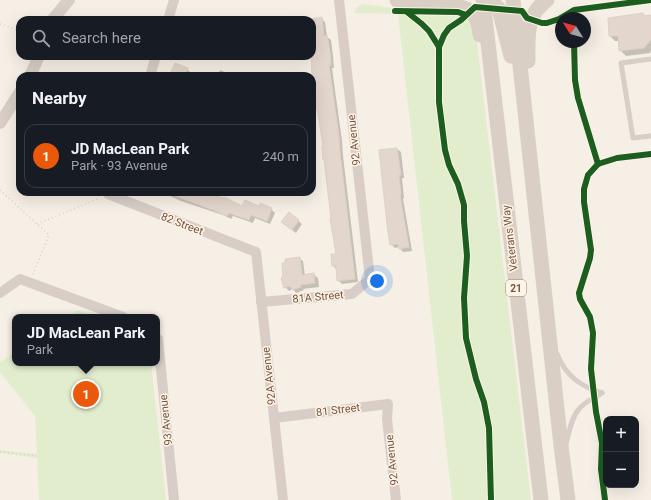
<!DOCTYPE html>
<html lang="en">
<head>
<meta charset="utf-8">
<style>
  body { margin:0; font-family:Roboto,sans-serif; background:#20242c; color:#f1f3f6 }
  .controls { position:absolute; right:12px; bottom:12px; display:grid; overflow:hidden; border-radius:8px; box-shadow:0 4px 16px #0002 }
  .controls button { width:36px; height:36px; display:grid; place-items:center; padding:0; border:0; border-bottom:1px solid #363941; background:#171b24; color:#f1f3f6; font:20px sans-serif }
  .compass { position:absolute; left:555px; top:12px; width:36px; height:36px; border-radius:50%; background:#171b24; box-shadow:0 4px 16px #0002; rotate:307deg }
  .you { position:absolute; left:377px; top:281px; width:14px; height:14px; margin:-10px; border:3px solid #fff; border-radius:50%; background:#1a73e8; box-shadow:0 0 0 6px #1a73e833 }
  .badge { display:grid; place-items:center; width:26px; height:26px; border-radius:50%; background:#ea580c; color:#fff; font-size:13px; font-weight:700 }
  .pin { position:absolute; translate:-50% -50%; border:2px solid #fff; box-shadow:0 1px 4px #0006 }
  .popup { position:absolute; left:12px; top:314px; width:148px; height:52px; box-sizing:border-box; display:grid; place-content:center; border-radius:8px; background:#171b24; filter:drop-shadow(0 1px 3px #0005); font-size:13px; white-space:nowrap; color:#9ea1a6 }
  .popup b { font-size:15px; color:#f1f3f6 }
  .popup::after { content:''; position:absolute; left:50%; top:100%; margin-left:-8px; border:8px solid transparent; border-top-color:#171b24 }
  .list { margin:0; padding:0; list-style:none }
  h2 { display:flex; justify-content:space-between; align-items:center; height:52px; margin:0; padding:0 16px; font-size:17px }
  h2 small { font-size:13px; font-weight:400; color:#9ea1a6 }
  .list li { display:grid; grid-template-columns:26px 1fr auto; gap:12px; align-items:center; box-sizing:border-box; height:64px; margin:0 8px 8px; padding:0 8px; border:1px solid #363941; border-radius:12px }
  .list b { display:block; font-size:15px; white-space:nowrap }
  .list p { margin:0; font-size:13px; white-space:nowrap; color:#9ea1a6 }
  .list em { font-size:13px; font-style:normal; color:#9ea1a6 }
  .icon { flex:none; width:22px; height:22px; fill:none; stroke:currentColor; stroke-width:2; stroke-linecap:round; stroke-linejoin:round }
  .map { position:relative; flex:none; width:651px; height:500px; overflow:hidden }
  .search { position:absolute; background:#171b24; box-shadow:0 4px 16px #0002; left:16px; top:16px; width:300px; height:44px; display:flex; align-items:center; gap:10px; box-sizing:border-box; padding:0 14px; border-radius:12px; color:#9ea1a6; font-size:15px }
  .panel { position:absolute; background:#171b24; box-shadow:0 4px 16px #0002; left:16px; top:72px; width:300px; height:124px; border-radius:12px }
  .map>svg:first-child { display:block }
</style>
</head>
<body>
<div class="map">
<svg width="651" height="500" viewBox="0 0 651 500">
  <rect width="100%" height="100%" fill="#f6efe5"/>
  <g fill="#e2edce">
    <path d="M363 4 399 9 464 11 472 20 476 34 531 500H452L398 14 354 13 357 7Z"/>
    <path d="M78 310 98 317H67Z"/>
    <path d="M15 352V363H151L166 500H39L37 458 0 453V450L37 454 35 416 0 372V362Z"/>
  </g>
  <g fill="#0003">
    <path d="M643 14 646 17 651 16V51L650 53 626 56 620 50 619 41H615L610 36Z"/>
    <path d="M321 19 325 22 327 37 331 40 333 56 334 68H332L342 141 343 156 358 282 342 284 338 280 336 269 333 265 337 255 324 147 318 106 316 104 315 54 312 35V20Z"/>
    <path d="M187 69 191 73 189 76H170Z"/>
    <path d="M220 70 234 76H217Z"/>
    <path d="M245 72 257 75V76H244Z"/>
    <path d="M397 149 401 152 404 178H402L404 198 403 199 412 251 403 252 399 247 395 248 391 244Z"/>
    <path d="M152 192H203L243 208 260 207 271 209 275 213 270 224 255 218 253 223 233 216 231 219 223 215 181 201 170 196Z"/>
    <path d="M289 213 302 224 296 233 286 225Z"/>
    <path d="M299 258 303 261 305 276 314 275 318 278 319 287 303 289 304 290 296 293 293 289 289 291 285 287V277Z"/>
  </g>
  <g fill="#e3d6cc" stroke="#dfd1c7">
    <path d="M643 13 644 16 651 15V40L644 48 619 51 618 36H609L608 18Z"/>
    <path d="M322 17 324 36 327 35 330 52 331 65H329L339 137 340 152 355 279 337 281 336 266H332L331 254H336L330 218H331L324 160H323L322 146H323L319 120 316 104 315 105 313 93 315 92 312 75 311 56 312 53H314L312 41V19Z"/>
    <path d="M175 63 188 68 184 76H169Z"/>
    <path d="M397 148 401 175H399L401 195H400L409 247 399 249 398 244 390 245 388 233 379 150Z"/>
    <path d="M165 192H205L223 198 224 197 242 206 245 200 259 206 260 203 272 208 267 221 251 215 249 220 229 213 227 216 218 212Z"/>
    <path d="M289 212 299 220 292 230 281 222Z"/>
    <path d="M300 257 302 275 314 273 315 283 300 285 301 287 292 290 290 286 284 288 281 278 283 277 282 263H285V259Z"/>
  </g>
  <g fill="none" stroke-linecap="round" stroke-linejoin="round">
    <g stroke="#d9cfca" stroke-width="1.5" stroke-dasharray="1 3" stroke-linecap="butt">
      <path d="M0 24 20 31"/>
      <path d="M0 190 49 235 33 274"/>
      <path d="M37 224 100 198"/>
      <path d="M0 452 39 456"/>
    </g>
    <g stroke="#d8cec7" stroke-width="5">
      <path d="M651 59 621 63 633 138 651 136"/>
      <path d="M557 354C566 376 580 386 602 393"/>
      <path d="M566 444C569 433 571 418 579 409 584 402 595 398 602 393"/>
    </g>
    <g stroke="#d8cec7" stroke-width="10">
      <path d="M168 20 174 0"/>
      <path d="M150 76 156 56"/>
      <path d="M109 192 108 194 256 252 283 500"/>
      <path d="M0 293 20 279 123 317"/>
      <path d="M261 302 352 294 370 279 339 0"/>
      <path d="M157 338 158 339 174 500"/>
      <path d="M274 418 388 404 387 419 396 500"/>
    </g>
    <g stroke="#d8cec7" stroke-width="12">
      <path d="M53 19 69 0"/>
      <path d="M30 76 39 56"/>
      <path d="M0 123 20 92"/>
    </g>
    <g stroke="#dacfc4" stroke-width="15">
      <path d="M397 0C401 1 406 3 410 3 425 6 461 2 471 12 478 18 479 26 480 35"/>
      <path d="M483 0 541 500"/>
      <path d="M490 0 499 9 511 56"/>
      <path d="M513 0 561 446 568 500"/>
      <path d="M528 61C528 39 525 15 547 0"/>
    </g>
    <g stroke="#fff4e5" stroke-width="8">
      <g id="cycleway">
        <path d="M395 11 458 12 466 15"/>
        <path d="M407 12 422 24 429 31 439 47V102L445 150 449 165 458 184 464 205V221L467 256 464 298 466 338 476 379 484 402 489 428 491 500"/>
        <path d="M574 42 575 80 578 98 598 164"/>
        <path d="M439 47 444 35 449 28 461 20 475 7 522 11 527 18 542 23H547L559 19 574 10 651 0"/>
        <path d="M605 500 601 469 602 443 596 412 591 369 593 333 590 317 580 299 579 293 590 258 591 250 584 202V189L588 175 598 164 617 158 651 154"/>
      </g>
    </g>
    <use href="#cycleway" stroke="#1b5e20" stroke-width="6"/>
  </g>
  <g text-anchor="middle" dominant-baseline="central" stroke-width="3" stroke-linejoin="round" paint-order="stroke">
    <rect fill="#fff4e5" stroke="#9e8474" stroke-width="1" x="506" y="280" width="20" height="16" rx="3"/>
    <g font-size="10" font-weight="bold" fill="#755444">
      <text x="516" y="288">21</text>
    </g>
    <g font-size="11" fill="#755444" stroke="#fff4e5">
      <text transform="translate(354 140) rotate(-96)">92 Avenue</text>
      <text transform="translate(182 224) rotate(21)">82 Street</text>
      <text transform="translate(510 238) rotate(-97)">Veterans Way</text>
      <text transform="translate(318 297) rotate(-5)">81A Street</text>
      <text transform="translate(269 376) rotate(-96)">92A Avenue</text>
      <text transform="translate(338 410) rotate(-7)">81 Street</text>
      <text transform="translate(166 420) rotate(-96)">93 Avenue</text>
      <text transform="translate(392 460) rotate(-96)">92 Avenue</text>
    </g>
  </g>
</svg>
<div class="controls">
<button>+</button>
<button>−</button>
</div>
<svg class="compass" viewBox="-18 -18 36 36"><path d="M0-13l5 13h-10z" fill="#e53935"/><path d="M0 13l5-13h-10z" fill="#9ea1a6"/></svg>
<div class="you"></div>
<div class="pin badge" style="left:86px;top:394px">1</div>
<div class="popup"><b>JD MacLean Park</b>Park</div>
<div class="search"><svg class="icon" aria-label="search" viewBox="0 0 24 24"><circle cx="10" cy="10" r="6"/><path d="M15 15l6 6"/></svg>Search here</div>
<section class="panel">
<h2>Nearby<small></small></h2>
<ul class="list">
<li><span class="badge">1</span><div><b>JD MacLean Park</b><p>Park · 93 Avenue</p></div><em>240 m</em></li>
</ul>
</section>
</div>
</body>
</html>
